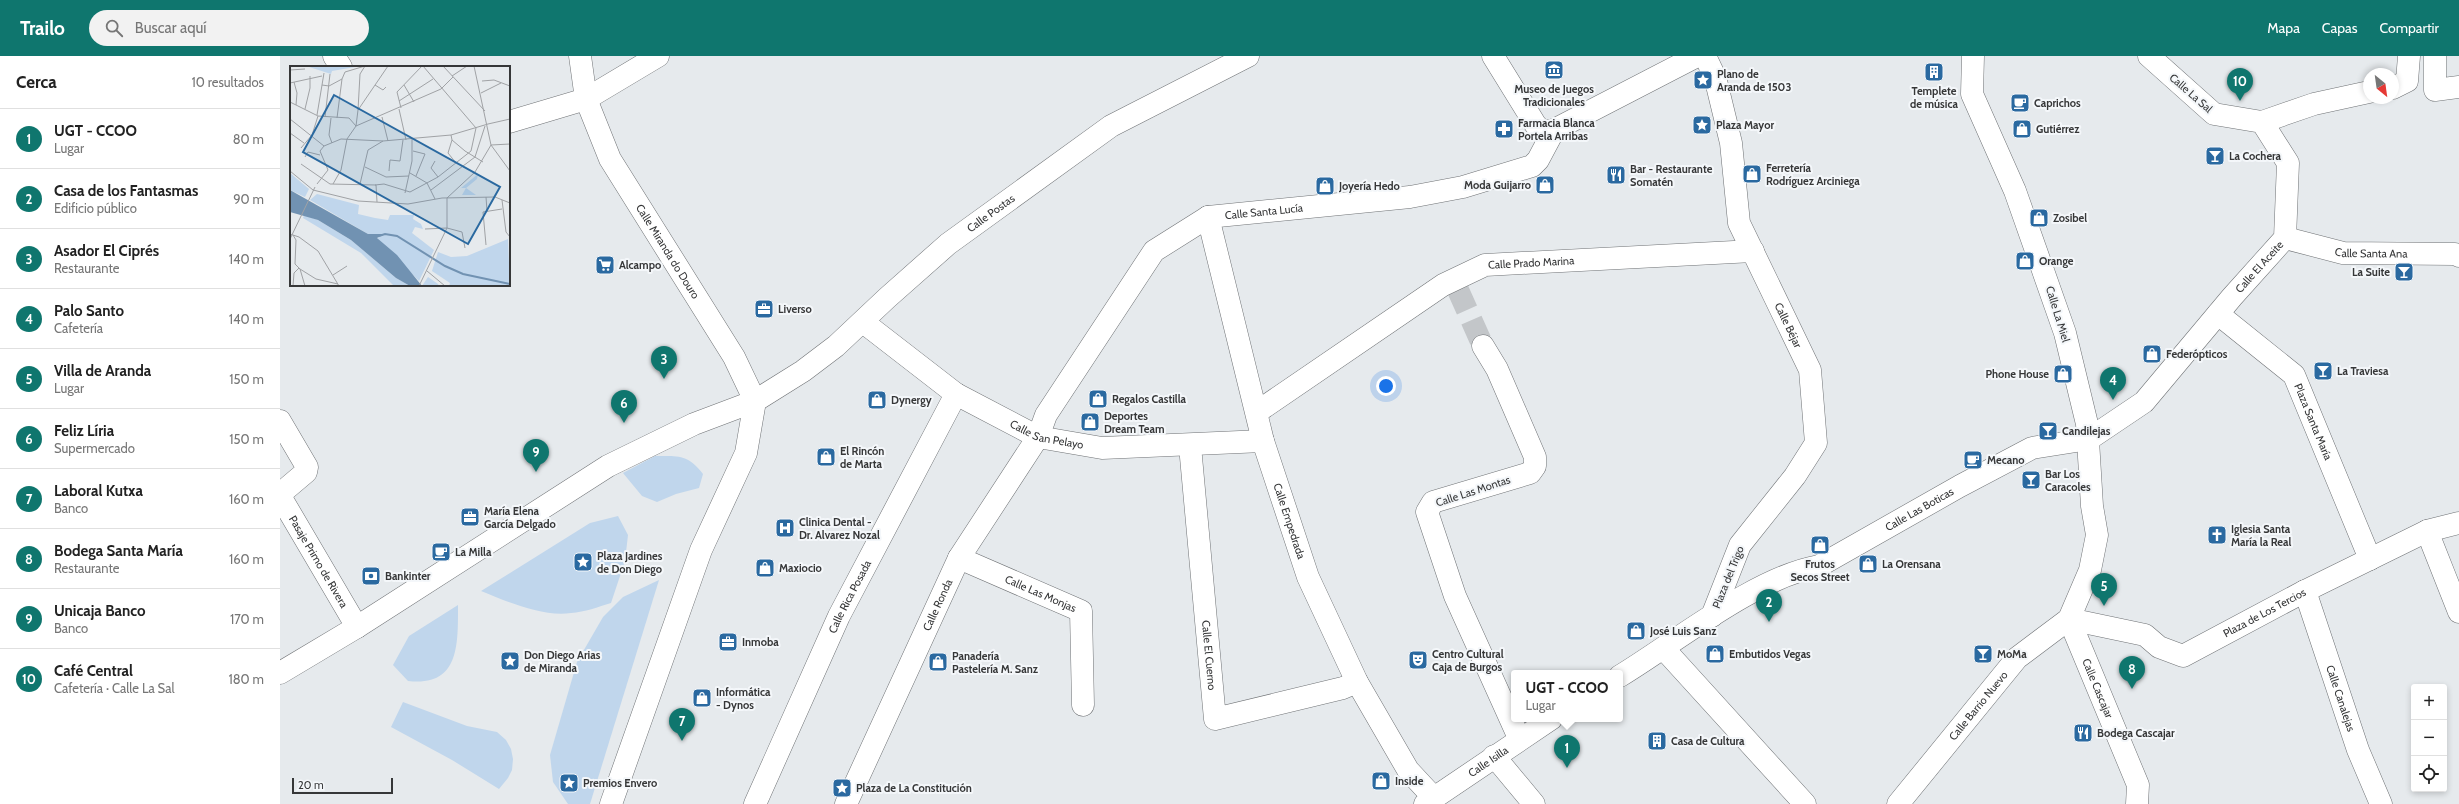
<!DOCTYPE html>
<html lang="es">
<head>
<meta charset="utf-8">
<style>
  body { margin:0; font-family:Cabin,sans-serif; background:#f2f2f2; color:#222 }
  .controls { position:absolute; right:12px; bottom:12px; display:grid; overflow:hidden; border-radius:4px; box-shadow:0 2px 6px #0003 }
  .controls button { width:36px; height:36px; display:grid; place-items:center; padding:0; border:0; border-bottom:1px solid #e0e0e0; background:#fff; color:#222; font:20px sans-serif }
  .compass { position:absolute; left:2083px; top:12px; width:36px; height:36px; border-radius:50%; background:#fff; box-shadow:0 2px 6px #0003; rotate:151deg }
  .scale { position:absolute; left:12px; bottom:10px; width:101px; box-sizing:border-box; padding-left:4px; border:2px solid #363738; border-top:0; font-size:11px; line-height:14px; white-space:nowrap; color:#363738; -webkit-text-stroke:3px #f4f7fa; paint-order:stroke }
  .you { position:absolute; left:1106px; top:330px; width:14px; height:14px; margin:-10px; border:3px solid #fff; border-radius:50%; background:#1a73e8; box-shadow:0 0 0 6px #1a73e833 }
  .badge { display:grid; place-items:center; width:26px; height:26px; border-radius:50%; background:#0f766e; color:#fff; font-size:13px; font-weight:700 }
  .pin { position:absolute; translate:-50% -33px; filter:drop-shadow(0 1px 2px #0008) }
  .pin::after { content:''; position:absolute; top:21px; width:14px; height:12px; background:inherit; clip-path:polygon(0 0,100% 0,50% 100%) }
  .popup { position:absolute; left:1231px; top:614px; width:112px; height:52px; box-sizing:border-box; display:grid; place-content:center; border-radius:4px; background:#fff; filter:drop-shadow(0 1px 3px #0005); font-size:13px; white-space:nowrap; color:#767676 }
  .popup b { font-size:15px; color:#222 }
  .popup::after { content:''; position:absolute; left:50%; top:100%; margin-left:-8px; border:8px solid transparent; border-top-color:#fff }
  .list { margin:0; padding:0; list-style:none }
  h2 { display:flex; justify-content:space-between; align-items:center; height:52px; margin:0; padding:0 16px; font-size:17px }
  h2 small { font-size:13px; font-weight:400; color:#767676 }
  .list li { display:grid; grid-template-columns:26px 1fr auto; gap:12px; align-items:center; box-sizing:border-box; height:60px; padding:0 16px; border-top:1px solid #e0e0e0 }
  .list b { display:block; font-size:15px; white-space:nowrap }
  .list p { margin:0; font-size:13px; white-space:nowrap; color:#767676 }
  .list em { font-size:13px; font-style:normal; color:#767676 }
  .icon { flex:none; width:22px; height:22px; fill:none; stroke:currentColor; stroke-width:2; stroke-linecap:round; stroke-linejoin:round }
  .map { position:relative; flex:none; width:2179px; height:748px; overflow:hidden }
  header { display:flex; align-items:center; gap:24px; box-sizing:border-box; height:56px; padding:0 20px; background:#0f766e; color:#fff }
  header strong { font-size:19px }
  nav { display:flex; gap:22px; margin-inline-start:auto; font-size:14px }
  .search { width:280px; height:36px; background:#f2f2f2; display:flex; align-items:center; gap:10px; box-sizing:border-box; padding:0 14px; border-radius:22px; color:#767676; font-size:15px }
  main { display:flex }
  aside { flex:1; background:#fff }
  .map>svg:first-child { display:block }
</style>
</head>
<body>
<header>
<strong>Trailo</strong>
<div class="search"><svg class="icon" aria-label="search" viewBox="0 0 24 24"><circle cx="10" cy="10" r="6"/><path d="M15 15l6 6"/></svg>Buscar aquí</div>
<nav><a>Mapa</a><a>Capas</a><a>Compartir</a></nav>
</header>
<main>
<aside>
<h2>Cerca<small>10 resultados</small></h2>
<ul class="list">
<li><span class="badge">1</span><div><b>UGT - CCOO</b><p>Lugar</p></div><em>80 m</em></li>
<li><span class="badge">2</span><div><b>Casa de los Fantasmas</b><p>Edificio público</p></div><em>90 m</em></li>
<li><span class="badge">3</span><div><b>Asador El Ciprés</b><p>Restaurante</p></div><em>140 m</em></li>
<li><span class="badge">4</span><div><b>Palo Santo</b><p>Cafetería</p></div><em>140 m</em></li>
<li><span class="badge">5</span><div><b>Villa de Aranda</b><p>Lugar</p></div><em>150 m</em></li>
<li><span class="badge">6</span><div><b>Feliz Líria</b><p>Supermercado</p></div><em>150 m</em></li>
<li><span class="badge">7</span><div><b>Laboral Kutxa</b><p>Banco</p></div><em>160 m</em></li>
<li><span class="badge">8</span><div><b>Bodega Santa María</b><p>Restaurante</p></div><em>160 m</em></li>
<li><span class="badge">9</span><div><b>Unicaja Banco</b><p>Banco</p></div><em>170 m</em></li>
<li><span class="badge">10</span><div><b>Café Central</b><p>Cafetería · Calle La Sal</p></div><em>180 m</em></li>
</ul>
</aside>
<div class="map">
<svg width="2179" height="748" viewBox="0 0 2179 748">
  <rect width="100%" height="100%" fill="#e6eaed"/>
  <g fill="#c0d6ec">
    <path d="M375 400C398 400 408 398 423 418L419 432 396 438 377 446 362 440 343 417Z"/>
    <path d="M338 460 348 479 345 505 331 547C318 551 305 556 291 557 262 561 228 546 201 535L310 467Z"/>
    <path d="M379 524 310 748H288L273 726 270 699 297 606 323 561 343 541Z"/>
    <path d="M178 549C178 588 180 631 128 625L113 609 129 580Z"/>
    <path d="M123 646 187 670 217 676 226 684 231 693 233 703 232 714 228 722 219 733 172 704 111 671Z"/>
  </g>
  <g fill="none" stroke-linecap="round" stroke-linejoin="round">
    <path stroke="#c3c6c9" stroke-width="22" stroke-dasharray="22 11" stroke-linecap="butt" d="M1178 234 1203 290"/>
    <g stroke="#6f7275" stroke-width="23">
      <g id="street">
        <path d="M54 0 61 11"/>
        <path d="M1213 0 1255 68 1262 76 1274 74 1417 0"/>
        <path id="s1" d="M1425 0 1435 21 1451 87 1459 167 1530 314 1536 387 1515 420 1460 489 1432 560"/>
        <path d="M2155 0V34L2179 31"/>
        <path d="M2113 32 2127 25 2129 0"/>
        <path d="M229 66 306 43 378 0"/>
        <path d="M1982 66 2034 48 2089 36"/>
        <path id="s2" d="M928 161 983 385 1028 521 1077 626 1128 714 1154 742"/>
        <path id="s3" d="M2005 182 2063 197 2175 198 2179 200"/>
        <path id="s4" d="M1938 258 2014 319 2090 503"/>
        <path id="s5" d="M583 266 676 338 758 381 822 392 983 385"/>
        <path d="M1203 290 1217 313 1255 401V410L1250 417 1153 446 1147 456 1175 540 1239 682"/>
        <path id="s6" d="M977 356 1163 229 1205 209 1473 195"/>
        <path d="M0 365 27 411 26 416 0 438"/>
        <path id="s7" d="M910 390 935 663 1063 632 1077 626"/>
        <path id="s8" d="M0 440 77 571"/>
        <path d="M2147 475 2179 556"/>
        <path id="s9" d="M679 502 801 555 803 649"/>
        <path id="s10" d="M2025 535 2078 694 2101 748"/>
        <path id="s11" d="M1789 563 1865 579 1879 591 1903 600 2025 535 2147 475 2179 467"/>
        <path id="s12" d="M1789 563 1858 729 1857 748"/>
        <path d="M1384 593 1525 748"/>
        <path id="s13" d="M1340 620C1396 586 1476 521 1539 510L1680 430 1752 392 1809 383 1864 346 1952 241 2005 182 2008 107 1982 66 1934 58 1869 0"/>
        <path d="M1214 700 1254 748"/>
        <path id="s14" d="M475 748 559 560 676 338"/>
        <path id="s15" d="M566 748 679 502 758 381 766 359 874 195 928 161 1130 141 1183 131 1252 110 1258 104 1274 74"/>
        <path id="s16" d="M1145 748 1271 663"/>
        <path id="s17" d="M1618 748 1737 602 1789 563 1810 514 1817 479 1812 450 1807 368 1785 277 1735 135 1692 38 1693 0"/>
      </g>
    </g>
    <g stroke="#6f7275" stroke-width="23">
      <g id="secondary">
        <path id="s18" d="M300 0 306 43 330 103 454 301 475 345"/>
        <path id="s19" d="M0 617 77 571 328 410 414 368 475 345 523 315 556 290 607 242 668 188 831 70 968 0"/>
        <path d="M331 748 421 494 466 397 475 345"/>
      </g>
    </g>
    <use href="#street" stroke="#fff" stroke-width="22"/>
    <use href="#secondary" stroke="#fff" stroke-width="22"/>
  </g>
  <defs>
    <g id="museum-square" transform="scale(1)"><rect x="-9" y="-9" width="18" height="18" rx="4" fill="#2a69a0" stroke="#f4f7fa"/><path d="M0-6L6-3V-2H-6V-3ZM-5-1h2V3h-2ZM-1-1h2V3h-2ZM3-1h2V3H3ZM-6 4H6V6H-6Z" fill="#fff"/></g>
    <g id="building-square" transform="scale(1)"><rect x="-9" y="-9" width="18" height="18" rx="4" fill="#2a69a0" stroke="#f4f7fa"/><path d="M-4-6H4V6H1V3H-1V6H-4ZM-2.5-4.3h1.7v1.8h-1.7ZM.8-4.3h1.7v1.8H.8ZM-2.5-1h1.7V.8h-1.7ZM.8-1h1.7V.8H.8Z" fill="#fff"/></g>
    <g id="sight-square" transform="scale(1)"><rect x="-9" y="-9" width="18" height="18" rx="4" fill="#2a69a0" stroke="#f4f7fa"/><path d="M0-6L1.8-2.2L6-1.7L2.9 1.2L3.7 5.4L0 3.3L-3.7 5.4L-2.9 1.2L-6-1.7L-1.8-2.2Z" fill="#fff"/></g>
    <g id="cafe-square" transform="scale(1)"><rect x="-9" y="-9" width="18" height="18" rx="4" fill="#2a69a0" stroke="#f4f7fa"/><path d="M-5.5-4.5H6V0H3Q3 3.5 0 3.5H-2.5Q-5.5 3.5-5.5 0ZM3-3.2v2h1.7v-2ZM-6 4.5H4V6H-6Z" fill="#fff"/></g>
    <g id="pharmacy-square" transform="scale(1)"><rect x="-9" y="-9" width="18" height="18" rx="4" fill="#2a69a0" stroke="#f4f7fa"/><path d="M-2-6h4v4h4v4h-4v4h-4v-4h-4v-4h4Z" fill="#fff"/></g>
    <g id="shop-square" transform="scale(1)"><rect x="-9" y="-9" width="18" height="18" rx="4" fill="#2a69a0" stroke="#f4f7fa"/><path d="M-5-2.5h2.3a2.7 3.5 0 0 1 5.4 0H5L5.5 6h-11ZM-1.5-2.5h3a1.5 2.3 0 0 0-3 0Z" fill="#fff"/></g>
    <g id="bar-square" transform="scale(1)"><rect x="-9" y="-9" width="18" height="18" rx="4" fill="#2a69a0" stroke="#f4f7fa"/><path d="M-6-5H6L.8 .8V4.5H3.5V6h-7V4.5H-.8V.8Z" fill="#fff"/></g>
    <g id="restaurant-square" transform="scale(1)"><rect x="-9" y="-9" width="18" height="18" rx="4" fill="#2a69a0" stroke="#f4f7fa"/><path d="M-5-6h1v4h1v-4h1v4h1v-4h1v5L-1.5 .5V6h-2V.5L-5-1ZM5-6V6H3V1.5H1.5Q1.5-4 5-6Z" fill="#fff"/></g>
    <g id="supermarket-square" transform="scale(1)"><rect x="-9" y="-9" width="18" height="18" rx="4" fill="#2a69a0" stroke="#f4f7fa"/><path d="M-6-5.5h2.5l.6 2H6L4.5 2H-2.5L-4.4-4H-6ZM-1.5 3.2a1.3 1.3 0 1 0 .1 0ZM3 3.2a1.3 1.3 0 1 0 .1 0Z" fill="#fff"/></g>
    <g id="office-square" transform="scale(1)"><rect x="-9" y="-9" width="18" height="18" rx="4" fill="#2a69a0" stroke="#f4f7fa"/><path d="M-6-3h4V-5.5h4V-3h4V5H-6ZM-1-4.5V-3h2v-1.5ZM-6 0V1H6V0Z" fill="#fff"/></g>
    <g id="hospital-square" transform="scale(1)"><rect x="-9" y="-9" width="18" height="18" rx="4" fill="#2a69a0" stroke="#f4f7fa"/><path d="M-5-5h3v3.5h4V-5h3V5h-3V1.5h-4V5h-3Z" fill="#fff"/></g>
    <g id="church-square" transform="scale(1)"><rect x="-9" y="-9" width="18" height="18" rx="4" fill="#2a69a0" stroke="#f4f7fa"/><path d="M-1.2-6h2.4v3.5h3.3v2.4h-3.3V6h-2.4V-.1h-3.3v-2.4h3.3Z" fill="#fff"/></g>
    <g id="bank-square" transform="scale(1)"><rect x="-9" y="-9" width="18" height="18" rx="4" fill="#2a69a0" stroke="#f4f7fa"/><path d="M-6-4H6V4H-6ZM0-2.3a2.3 2.3 0 1 0 0 4.6a2.3 2.3 0 1 0 0-4.6Z" fill="#fff"/></g>
    <g id="theatre-square" transform="scale(1)"><rect x="-9" y="-9" width="18" height="18" rx="4" fill="#2a69a0" stroke="#f4f7fa"/><path d="M-5-5.5Q0-4 5-5.5V0Q5 5 0 6Q-5 5-5 0ZM-3.3-2.5H-1v1.5H-3.3ZM1-2.5H3.3v1.5H1ZM-2.8 1Q0 5.5 2.8 1Z" fill="#fff"/></g>
  </defs>
  <g fill-rule="evenodd">
    <use href="#museum-square" x="1274" y="14"/>
    <use href="#building-square" x="1654" y="16"/>
    <use href="#sight-square" x="1423" y="24"/>
    <use href="#cafe-square" x="1740" y="47"/>
    <use href="#sight-square" x="1422" y="69"/>
    <use href="#pharmacy-square" x="1224" y="73"/>
    <use href="#shop-square" x="1742" y="73"/>
    <use href="#bar-square" x="1935" y="100"/>
    <use href="#shop-square" x="1472" y="118"/>
    <use href="#restaurant-square" x="1336" y="119"/>
    <use href="#shop-square" x="1265" y="129"/>
    <use href="#shop-square" x="1045" y="130"/>
    <use href="#shop-square" x="1759" y="162"/>
    <use href="#shop-square" x="1745" y="205"/>
    <use href="#supermarket-square" x="325" y="209"/>
    <use href="#bar-square" x="2124" y="216"/>
    <use href="#office-square" x="484" y="253"/>
    <use href="#shop-square" x="1872" y="298"/>
    <use href="#bar-square" x="2043" y="315"/>
    <use href="#shop-square" x="1783" y="318"/>
    <use href="#shop-square" x="818" y="343"/>
    <use href="#shop-square" x="597" y="344"/>
    <use href="#shop-square" x="810" y="366"/>
    <use href="#bar-square" x="1768" y="375"/>
    <use href="#shop-square" x="546" y="401"/>
    <use href="#cafe-square" x="1693" y="404"/>
    <use href="#bar-square" x="1751" y="424"/>
    <use href="#office-square" x="190" y="461"/>
    <use href="#hospital-square" x="505" y="472"/>
    <use href="#church-square" x="1937" y="479"/>
    <use href="#shop-square" x="1540" y="489"/>
    <use href="#cafe-square" x="161" y="496"/>
    <use href="#sight-square" x="303" y="506"/>
    <use href="#shop-square" x="1588" y="508"/>
    <use href="#shop-square" x="485" y="512"/>
    <use href="#bank-square" x="91" y="520"/>
    <use href="#shop-square" x="1356" y="575"/>
    <use href="#office-square" x="448" y="586"/>
    <use href="#shop-square" x="1435" y="598"/>
    <use href="#bar-square" x="1703" y="598"/>
    <use href="#theatre-square" x="1138" y="604"/>
    <use href="#sight-square" x="230" y="605"/>
    <use href="#shop-square" x="658" y="606"/>
    <use href="#shop-square" x="422" y="642"/>
    <use href="#restaurant-square" x="1803" y="677"/>
    <use href="#building-square" x="1377" y="685"/>
    <use href="#shop-square" x="1101" y="725"/>
    <use href="#sight-square" x="289" y="727"/>
    <use href="#sight-square" x="562" y="732"/>
  </g>
  <g text-anchor="middle" dominant-baseline="central" stroke-width="4" stroke-linejoin="round" paint-order="stroke">
    <g font-size="11" font-weight="bold" fill="#363738" stroke="#f4f7fa" text-anchor="start">
      <text x="1437" y="18">Plano de<tspan x="1437" dy="13">Aranda de 1503</tspan></text>
      <text x="1274" y="33" text-anchor="middle">Museo de Juegos<tspan x="1274" dy="13">Tradicionales</tspan></text>
      <text x="1654" y="35" text-anchor="middle">Templete<tspan x="1654" dy="13">de música</tspan></text>
      <text x="1754" y="47">Caprichos</text>
      <text x="1238" y="67">Farmacia Blanca<tspan x="1238" dy="13">Portela Arribas</tspan></text>
      <text x="1436" y="69">Plaza Mayor</text>
      <text x="1756" y="73">Gutiérrez</text>
      <text x="1949" y="100">La Cochera</text>
      <text x="1486" y="112">Ferretería<tspan x="1486" dy="13">Rodríguez Arciniega</tspan></text>
      <text x="1350" y="113">Bar - Restaurante<tspan x="1350" dy="13">Somatén</tspan></text>
      <text x="1251" y="129" text-anchor="end">Moda Guijarro</text>
      <text x="1059" y="130">Joyería Hedo</text>
      <text x="1773" y="162">Zosibel</text>
      <text x="1759" y="205">Orange</text>
      <text x="339" y="209">Alcampo</text>
      <text x="2110" y="216" text-anchor="end">La Suite</text>
      <text x="498" y="253">Liverso</text>
      <text x="1886" y="298">Federópticos</text>
      <text x="2057" y="315">La Traviesa</text>
      <text x="1769" y="318" text-anchor="end">Phone House</text>
      <text x="832" y="343">Regalos Castilla</text>
      <text x="611" y="344">Dynergy</text>
      <text x="824" y="360">Deportes<tspan x="824" dy="13">Dream Team</tspan></text>
      <text x="1782" y="375">Candilejas</text>
      <text x="560" y="395">El Rincón<tspan x="560" dy="13">de Marta</tspan></text>
      <text x="1707" y="404">Mecano</text>
      <text x="1765" y="418">Bar Los<tspan x="1765" dy="13">Caracoles</tspan></text>
      <text x="204" y="455">María Elena<tspan x="204" dy="13">García Delgado</tspan></text>
      <text x="519" y="466">Clinica Dental -<tspan x="519" dy="13">Dr. Alvarez Nozal</tspan></text>
      <text x="1951" y="473">Iglesia Santa<tspan x="1951" dy="13">María la Real</tspan></text>
      <text x="175" y="496">La Milla</text>
      <text x="317" y="500">Plaza Jardines<tspan x="317" dy="13">de Don Diego</tspan></text>
      <text x="1540" y="508" text-anchor="middle">Frutos<tspan x="1540" dy="13">Secos Street</tspan></text>
      <text x="1602" y="508">La Orensana</text>
      <text x="499" y="512">Maxiocio</text>
      <text x="105" y="520">Bankinter</text>
      <text x="1370" y="575">José Luis Sanz</text>
      <text x="462" y="586">Inmoba</text>
      <text x="1152" y="598">Centro Cultural<tspan x="1152" dy="13">Caja de Burgos</tspan></text>
      <text x="1449" y="598">Embutidos Vegas</text>
      <text x="1717" y="598">MoMa</text>
      <text x="244" y="599">Don Diego Arias<tspan x="244" dy="13">de Miranda</tspan></text>
      <text x="672" y="600">Panadería<tspan x="672" dy="13">Pastelería M. Sanz</tspan></text>
      <text x="436" y="636">Informática<tspan x="436" dy="13">- Dynos</tspan></text>
      <text x="1817" y="677">Bodega Cascajar</text>
      <text x="1391" y="685">Casa de Cultura</text>
      <text x="1115" y="725">Inside</text>
      <text x="303" y="727">Premios Envero</text>
      <text x="576" y="732">Plaza de La Constitución</text>
    </g>
    <g font-size="11" fill="#363738" stroke="#f4f7fa">
      <text transform="translate(1911 37) rotate(41)">Calle La Sal</text>
      <text stroke="none"><textPath href="#s15" startOffset="755">Calle Santa Lucía</textPath></text>
      <text stroke="none"><textPath href="#s19" startOffset="851">Calle Postas</textPath></text>
      <text stroke="none"><textPath href="#s18" startOffset="217">Calle Miranda do Douro</textPath></text>
      <text stroke="none"><textPath href="#s3" startOffset="88">Calle Santa Ana</textPath></text>
      <text stroke="none"><textPath href="#s6" startOffset="318">Calle Prado Marina</textPath></text>
      <text stroke="none"><textPath href="#s13" startOffset="774">Calle El Aceite</textPath></text>
      <text transform="translate(1778 258) rotate(73)">Calle La Miel</text>
      <text stroke="none"><textPath href="#s1" startOffset="285">Calle Béjar</textPath></text>
      <text stroke="none"><textPath href="#s4" startOffset="148">Plaza Santa María</textPath></text>
      <text stroke="none"><textPath href="#s5" startOffset="218">Calle San Pelayo</textPath></text>
      <text transform="translate(1193 435) rotate(-18)">Calle Las Montas</text>
      <text stroke="none"><textPath href="#s13" startOffset="344">Calle Las Boticas</textPath></text>
      <text stroke="none"><textPath href="#s2" startOffset="315">Calle Empedrada</textPath></text>
      <text stroke="none"><textPath href="#s8" startOffset="76">Pasaje Primo de Rivera</textPath></text>
      <text transform="translate(1448 521) rotate(-68)">Plaza del Trigo</text>
      <text stroke="none"><textPath href="#s9" startOffset="89">Calle Las Monjas</textPath></text>
      <text stroke="none"><textPath href="#s14" startOffset="228">Calle Rica Posada</textPath></text>
      <text stroke="none"><textPath href="#s15" startOffset="219">Calle Ronda</textPath></text>
      <text stroke="none"><textPath href="#s11" startOffset="214">Plaza de Los Tercios</textPath></text>
      <text stroke="none"><textPath href="#s7" startOffset="210">Calle El Cuerno</textPath></text>
      <text stroke="none"><textPath href="#s12" startOffset="75">Calle Cascajar</textPath></text>
      <text stroke="none"><textPath href="#s10" startOffset="113">Calle Canalejas</textPath></text>
      <text stroke="none"><textPath href="#s17" startOffset="127">Calle Barrio Nuevo</textPath></text>
      <text stroke="none"><textPath href="#s16" startOffset="76">Calle Isilla</textPath></text>
    </g>
  </g>
  <g transform="translate(10 10)">
    <rect width="220" height="220" fill="#e6eaed"/>
    <path d="M16 0H71L42 5 41 8ZM0 107 19 123 15 131 0 124ZM188 108 187 113 176 122 186 129H172L176 122H171ZM27 128 69 139 68 148 85 152 98 154 100 149H124L123 153 131 158 133 163 125 161 122 167 144 184 129 215 87 172 94 169 78 168 20 134ZM14 149 28 154 61 174 106 212 120 220H104L71 187 13 152ZM218 173 220 220H159L160 217 142 205 148 186 161 191 177 190ZM138 211 148 218 149 220H132Z" fill="#c0d6ec"/>
    <path d="M0 124 78 168H95L87 172 107 189 132 220H120L106 212 61 174 28 154 0 146Z" fill="#7192b2"/>
    <path fill="none" stroke="#7192b2" stroke-width="2" d="M89 170 95 168 107 170 155 200 173 208 220 218"/>
    <path fill="none" stroke="#a0a2a5" stroke-width="1" d="M153 0 195 45M0 4 15 3M162 10 177 0M192 15 204 14 220 20M4 16 7 27 6 39M0 17 32 10M32 19 39 20 52 13 55 6 75 0M85 19 93 24 96 21M114 19 124 36M191 27 211 17M109 35 143 13M0 36 28 50 59 52 66 60M111 42 107 26 132 0M15 43 20 22V10M109 43 116 74M68 44 70 8 75 0M27 49 34 7M35 51 40 8M92 51 98 75M41 52 39 69 42 77M47 52 52 13M0 53 34 80M198 58 220 53M66 60 151 23 163 11M66 60 68 44 98 0M0 67 14 77M161 69 162 74 175 85 193 96M162 74 158 87 166 97M201 79 220 105M201 79 220 78M11 82 22 69 28 50M123 85 135 88 126 110M15 91 18 86 30 89M145 95 141 102 148 111M11 98 40 118 86 119 87 136M75 101 96 111 119 110M0 105 23 124M99 105 100 94 110 95 113 74M120 107 137 117 145 133M27 118 38 104 30 85 34 80 51 73 93 75 161 69 198 58M43 118 51 104 57 73 66 60M70 118 78 84 93 75M85 119 94 118 120 126 148 111 181 85 186 62 133 0M23 124 68 135 118 138 152 132 205 131 220 137M141 124 185 91 195 60M115 127 122 95V73M196 131 197 145M157 132 185 106 201 79 184 0M212 134 216 166 220 171M135 163 157 162 172 166 175 182M0 168 9 171 28 185 49 220M3 169 6 174 5 198 10 203 15 220M0 173 25 121M196 179 193 146 212 143M10 203 26 213 48 218M137 205 155 220M43 209 57 200M3 220 4 207 9 202M129 220 157 162V132"/>
    <path fill="#2a69a0" fill-opacity="0.15" stroke="#2a69a0" stroke-width="2" d="M44 29 210 121 178 178 13 86Z"/>
    <rect width="220" height="220" fill="none" stroke="#363738" stroke-width="2"/>
  </g>
</svg>
<div class="controls">
<button>+</button>
<button>−</button>
<button><svg class="icon" aria-label="locate" viewBox="0 0 24 24"><circle cx="12" cy="12" r="6"/><path d="M12 2v4M12 18v4M2 12h4M18 12h4"/></svg></button>
</div>
<svg class="compass" viewBox="-18 -18 36 36"><path d="M0-13l5 13h-10z" fill="#e53935"/><path d="M0 13l5-13h-10z" fill="#767676"/></svg>
<div class="scale">20 m</div>
<div class="you"></div>
<div class="pin badge" style="left:1287px;top:712px">1</div>
<div class="popup"><b>UGT - CCOO</b>Lugar</div>
<div class="pin badge" style="left:1489px;top:566px">2</div>
<div class="pin badge" style="left:384px;top:323px">3</div>
<div class="pin badge" style="left:1833px;top:344px">4</div>
<div class="pin badge" style="left:1824px;top:550px">5</div>
<div class="pin badge" style="left:344px;top:367px">6</div>
<div class="pin badge" style="left:402px;top:685px">7</div>
<div class="pin badge" style="left:1852px;top:633px">8</div>
<div class="pin badge" style="left:256px;top:416px">9</div>
<div class="pin badge" style="left:1960px;top:45px">10</div>
</div>
</main>
</body>
</html>
